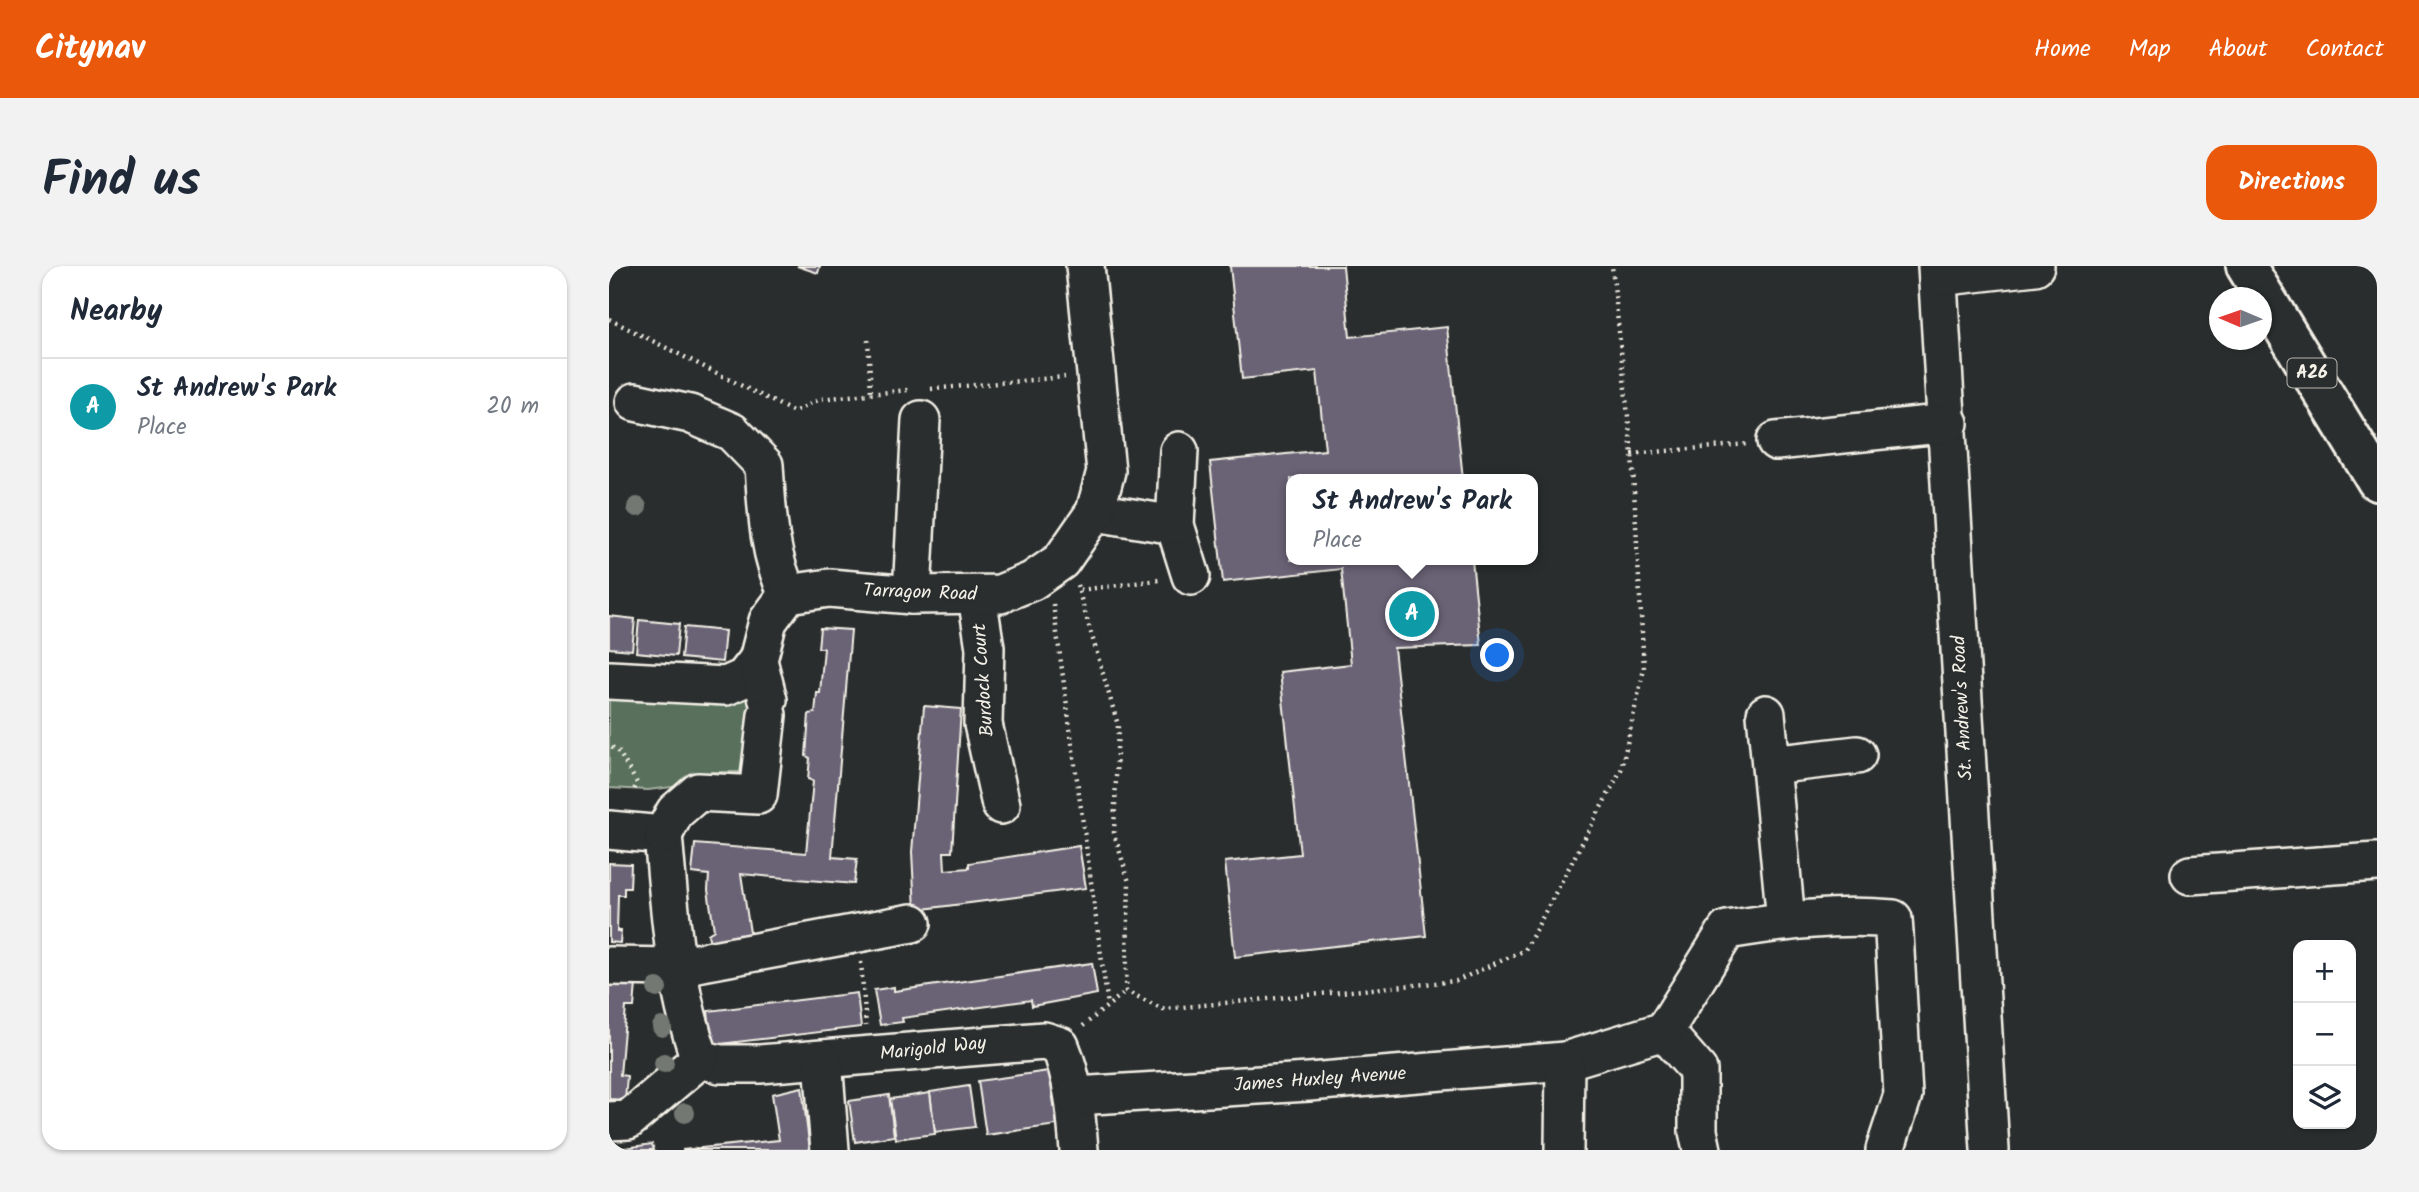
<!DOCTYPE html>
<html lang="en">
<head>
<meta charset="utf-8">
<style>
  body { margin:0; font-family:Kalam,sans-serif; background:#f2f2f3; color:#1f2937 }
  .controls { position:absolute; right:21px; bottom:21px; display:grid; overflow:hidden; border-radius:14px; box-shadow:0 2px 5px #0004 }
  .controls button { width:63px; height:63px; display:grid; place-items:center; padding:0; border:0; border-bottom:2px solid #e0e1e3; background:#fff; color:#1f2937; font:35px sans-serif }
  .compass { position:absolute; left:1600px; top:21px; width:63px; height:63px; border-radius:50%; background:#fff; box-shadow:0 2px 5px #0004; rotate:272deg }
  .you { position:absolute; left:889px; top:390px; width:24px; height:24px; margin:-18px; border:5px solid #fff; border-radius:50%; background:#1a73e8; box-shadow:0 0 0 10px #1a73e833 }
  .badge { display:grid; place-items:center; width:46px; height:46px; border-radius:50%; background:#ea580c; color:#fff; font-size:23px; font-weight:700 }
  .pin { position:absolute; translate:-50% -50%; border:4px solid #fff; box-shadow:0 2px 7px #0006 }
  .popup { position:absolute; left:677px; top:208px; width:252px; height:91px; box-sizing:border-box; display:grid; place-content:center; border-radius:14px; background:#fff; filter:drop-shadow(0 2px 5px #0005); font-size:23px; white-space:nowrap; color:#747a83 }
  .popup b { font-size:26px; color:#1f2937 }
  .popup::after { content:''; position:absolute; left:50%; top:100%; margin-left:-14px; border:14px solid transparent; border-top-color:#fff }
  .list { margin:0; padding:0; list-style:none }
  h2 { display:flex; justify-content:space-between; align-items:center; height:91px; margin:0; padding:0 28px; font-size:30px }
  h2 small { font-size:23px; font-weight:400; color:#747a83 }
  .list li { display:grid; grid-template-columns:46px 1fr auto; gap:21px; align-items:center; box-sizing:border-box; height:98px; padding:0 28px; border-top:2px solid #e0e1e3 }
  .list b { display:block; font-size:26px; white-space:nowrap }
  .list p { margin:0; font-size:23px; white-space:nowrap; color:#747a83 }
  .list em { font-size:23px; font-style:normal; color:#747a83 }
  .icon { flex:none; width:38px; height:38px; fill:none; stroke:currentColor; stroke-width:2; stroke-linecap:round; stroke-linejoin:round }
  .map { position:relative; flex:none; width:1768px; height:884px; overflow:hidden; border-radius:21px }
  header { display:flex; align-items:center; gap:42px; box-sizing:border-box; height:98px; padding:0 35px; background:#ea580c; color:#fff }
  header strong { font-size:33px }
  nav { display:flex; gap:38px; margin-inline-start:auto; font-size:24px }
  .intro { display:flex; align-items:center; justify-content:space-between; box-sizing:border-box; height:168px; padding:0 42px }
  h1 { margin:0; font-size:49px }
  .button { padding:18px 32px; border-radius:21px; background:#ea580c; color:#fff; font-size:24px; font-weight:700 }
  main { display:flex; gap:42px; padding:0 42px }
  aside { flex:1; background:#fff; border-radius:21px; box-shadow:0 2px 5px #0004 }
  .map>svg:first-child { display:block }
</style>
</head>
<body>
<header>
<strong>Citynav</strong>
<nav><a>Home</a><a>Map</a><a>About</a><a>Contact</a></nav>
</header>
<div class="intro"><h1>Find us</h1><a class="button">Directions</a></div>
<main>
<aside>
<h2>Nearby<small></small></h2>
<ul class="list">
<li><span class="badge" style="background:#0f9aa8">A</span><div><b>St Andrew's Park</b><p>Place</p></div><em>20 m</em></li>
</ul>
</aside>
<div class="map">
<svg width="1768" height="884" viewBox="0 0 1768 884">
  <rect width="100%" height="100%" fill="#2a2d2e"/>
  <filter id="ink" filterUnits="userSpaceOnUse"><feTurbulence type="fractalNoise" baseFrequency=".0143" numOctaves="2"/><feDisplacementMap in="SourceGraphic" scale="14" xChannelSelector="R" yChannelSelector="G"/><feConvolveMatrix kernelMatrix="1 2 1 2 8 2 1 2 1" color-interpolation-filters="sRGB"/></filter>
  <g filter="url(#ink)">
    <path fill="#58705c" stroke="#a6b0a2" stroke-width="2" d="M0 422 149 426 141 506H102L79 519 39 524 0 522Z"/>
    <g fill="#6a6476" stroke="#f4f1e8" stroke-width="2">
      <path d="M188 0H211L209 7Z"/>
      <path d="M621 0H734L741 71 838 61 854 213H682V294H863L872 379 785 382 817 670 626 691 616 596 691 588 671 406 742 398 732 303 614 316 601 196 716 184 708 105 633 113Z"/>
      <path d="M0 350 26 353 23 384 0 382Z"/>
      <path d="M30 354 70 358 67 390 27 386Z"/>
      <path d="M75 361 116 365 113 396 72 392Z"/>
      <path d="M211 362 242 364 223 591 248 593 245 618 132 608 144 686 104 692 99 668 105 664 99 624 100 609 83 607 86 578 197 587 204 515 199 513 201 492 197 490 200 448 206 447 208 427H211L215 382H209Z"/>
      <path d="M315 440 352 443 343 586H335L336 604 360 602V597L470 580 477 622 306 644 303 586Z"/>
      <path d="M0 597 22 598 21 622H15V629H9L8 665H12L11 677 0 676Z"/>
      <path d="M483 697 488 728 423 740 422 734 293 752 294 756 271 759 265 724 285 721V725Z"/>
      <path d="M0 716 27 718 25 741H17L11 809 18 810 16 834 0 833Z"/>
      <path d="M248 727 252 761 103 779 99 745Z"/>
      <path d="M440 805 448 859 377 869 369 815Z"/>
      <path d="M360 820 366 861 326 866 321 826Z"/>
      <path d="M193 821 201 884H73L170 874 163 828Z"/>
      <path d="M321 827 326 868 287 873 281 833Z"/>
      <path d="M280 829 285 870 246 876 240 835Z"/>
      <path d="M43 878 45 884H2Z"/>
    </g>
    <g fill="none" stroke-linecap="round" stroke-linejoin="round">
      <g stroke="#f4f1e8" stroke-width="42">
        <g id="minor">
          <path d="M1328 0 1381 884"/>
          <path d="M1329 11 1426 0"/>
          <path d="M26 136 81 148 123 166 155 199C158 244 159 288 179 328"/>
          <path d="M1167 175 1340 157"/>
          <path d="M570 185 566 259 582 310"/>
          <path d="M486 246 566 259"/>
          <path d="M303 329 312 154"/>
          <path d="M368 330 376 382 374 458 392 539"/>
          <path d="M0 414 117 420 135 412 149 394"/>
          <path d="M159 434 149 394 159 355 179 328 220 322 303 329 391 328 423 315 452 295 486 246 497 205 476 0"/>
          <path d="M1157 448 1177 655"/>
          <path d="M1162 499 1248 489"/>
          <path d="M0 564 54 569"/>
          <path d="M54 569C61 646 65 720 91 793L111 798H151L435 775 451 780C465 814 467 847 470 884"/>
          <path d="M54 569 66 546 89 526 149 529 158 449"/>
          <path d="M1581 609 1768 596"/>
          <path d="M0 700 66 701 303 657"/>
          <path d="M1055 765 1089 804V865L1093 884"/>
          <path d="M214 794 221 884"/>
          <path d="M466 830 700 816 956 795 1055 765 1118 664C1173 655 1228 648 1284 653L1285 667 1294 829 1276 884"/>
          <path d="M0 855 19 854 91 793"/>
          <path d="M955 884 956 795"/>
        </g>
      </g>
      <g stroke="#f4f1e8" stroke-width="44">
        <path id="major" d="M1637 0 1768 215"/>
      </g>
      <g stroke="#f4f1e8" stroke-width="4.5" stroke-dasharray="2 5" stroke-linecap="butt">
        <path d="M0 53 185 146 211 133 299 124"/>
        <path d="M259 74 262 127"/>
        <path d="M322 123 456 111"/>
        <path d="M1023 188 1139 178"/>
        <path d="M468 319 509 459 505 567 520 616 517 725 554 743 847 715 916 684 1012 504 1035 403 1023 188 1003 0"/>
        <path d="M471 324 550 314"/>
        <path d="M444 338 499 740"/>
        <path d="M3 481 10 486 28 517 25 524"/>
        <path d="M252 696 257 760"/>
        <path d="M474 760 517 725"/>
      </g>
      <use href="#minor" stroke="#2a2d2e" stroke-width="37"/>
      <use href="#major" stroke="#2a2d2e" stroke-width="38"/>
    </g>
    <g fill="#737972">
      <circle cx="28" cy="241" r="10"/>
      <circle cx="48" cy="722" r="10"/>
      <circle cx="53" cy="761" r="10"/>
      <circle cx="55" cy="797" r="10"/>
      <circle cx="76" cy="847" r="10"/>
    </g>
  </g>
  <g text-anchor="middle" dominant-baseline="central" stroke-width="6" stroke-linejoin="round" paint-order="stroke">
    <rect fill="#2a2d2e" stroke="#b7b6b0" stroke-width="2" x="1678.5" y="92.5" width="49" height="29" rx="5"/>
    <g font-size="18" font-weight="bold" fill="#f4f1e8">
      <text x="1703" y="107">A26</text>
    </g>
    <g font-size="19" fill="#f4f1e8" stroke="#2a2d2e">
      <text transform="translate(311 327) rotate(2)">Tarragon Road</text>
      <text transform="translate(375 414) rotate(-94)">Burdock Court</text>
      <text transform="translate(1354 442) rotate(-93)">St. Andrew's Road</text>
      <text transform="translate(324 783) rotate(-6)">Marigold Way</text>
      <text transform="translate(711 814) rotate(-4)">James Huxley Avenue</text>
    </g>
  </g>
</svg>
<div class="controls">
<button>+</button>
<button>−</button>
<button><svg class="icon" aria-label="layers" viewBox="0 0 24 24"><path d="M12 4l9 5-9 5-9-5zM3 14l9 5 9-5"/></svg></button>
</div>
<svg class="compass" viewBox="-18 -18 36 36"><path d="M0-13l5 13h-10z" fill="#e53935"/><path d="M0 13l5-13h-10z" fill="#747a83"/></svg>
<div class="you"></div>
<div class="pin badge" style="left:803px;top:348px;background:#0f9aa8">A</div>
<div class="popup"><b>St Andrew's Park</b>Place</div>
</div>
</main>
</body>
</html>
